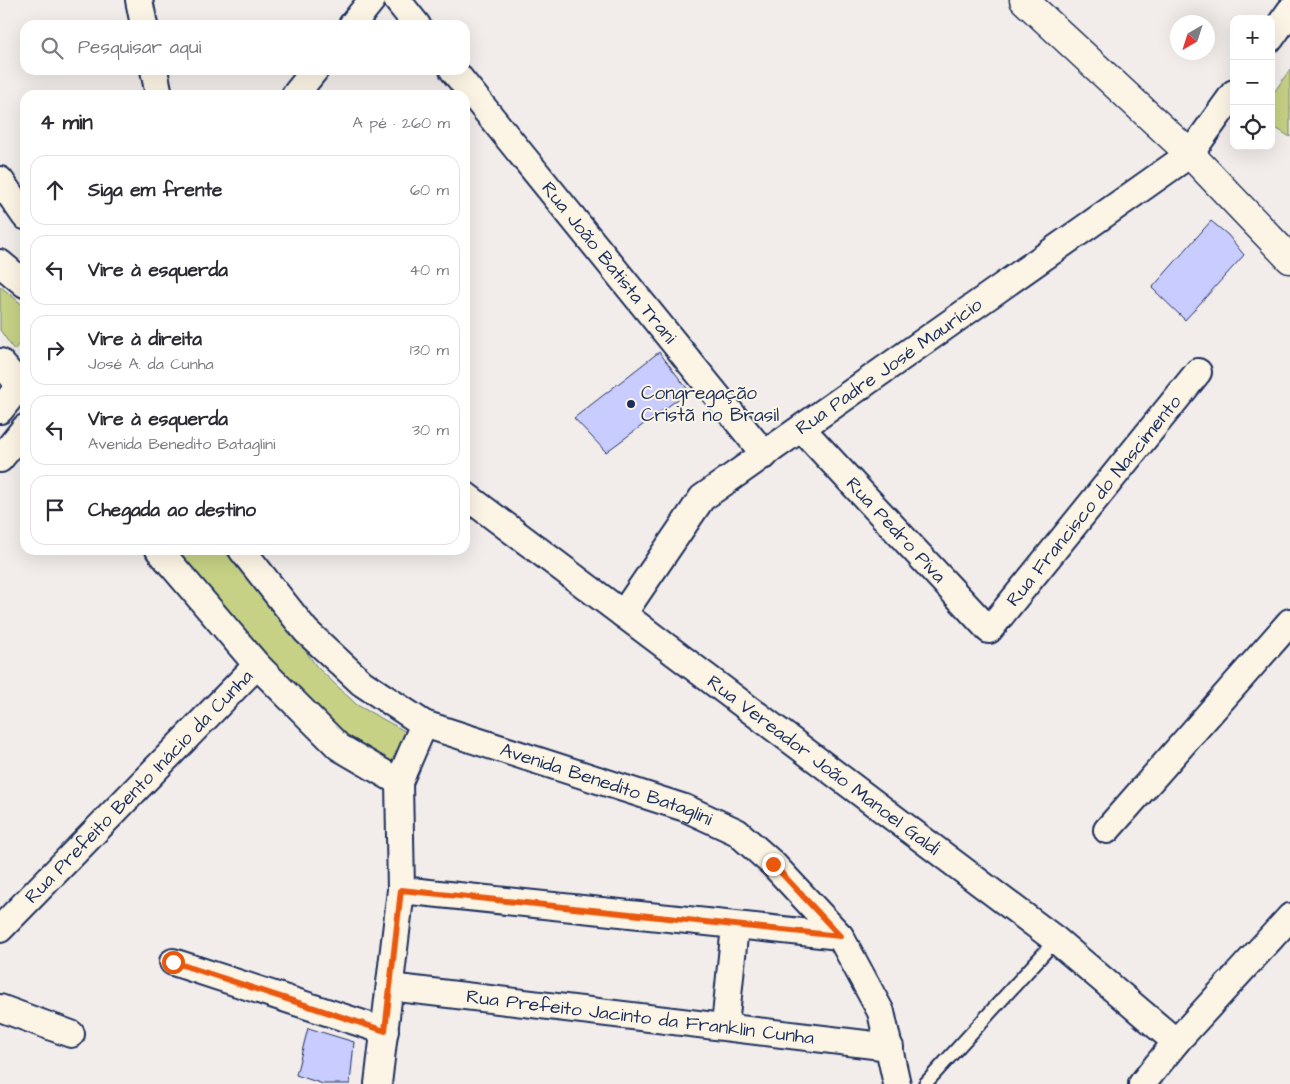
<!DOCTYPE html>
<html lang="pt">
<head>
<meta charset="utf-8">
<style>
  body { margin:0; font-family:"Architects Daughter",sans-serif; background:#f2f2f3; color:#2b2b33 }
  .controls { position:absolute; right:15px; top:15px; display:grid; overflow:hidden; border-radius:10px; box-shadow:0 5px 20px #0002 }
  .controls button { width:45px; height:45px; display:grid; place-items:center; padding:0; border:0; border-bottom:1px solid #e1e1e2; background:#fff; color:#2b2b33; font:25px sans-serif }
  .compass { position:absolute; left:1170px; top:15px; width:45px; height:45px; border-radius:50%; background:#fff; box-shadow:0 5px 20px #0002; rotate:219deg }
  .stop { position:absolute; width:15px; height:15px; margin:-11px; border:4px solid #ea580c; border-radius:50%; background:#fff }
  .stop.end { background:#ea580c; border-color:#fff; box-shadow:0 1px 5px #0008 }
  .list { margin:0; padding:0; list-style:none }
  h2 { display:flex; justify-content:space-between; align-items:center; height:65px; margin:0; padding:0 20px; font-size:21px }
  h2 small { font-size:16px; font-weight:400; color:#7c7c81 }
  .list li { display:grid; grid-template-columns:32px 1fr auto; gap:15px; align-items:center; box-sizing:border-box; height:70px; margin:0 10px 10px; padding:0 10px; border:1px solid #e1e1e2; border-radius:15px }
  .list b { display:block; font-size:19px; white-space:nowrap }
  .list p { margin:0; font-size:16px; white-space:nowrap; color:#7c7c81 }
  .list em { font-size:16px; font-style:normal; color:#7c7c81 }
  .icon { flex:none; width:28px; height:28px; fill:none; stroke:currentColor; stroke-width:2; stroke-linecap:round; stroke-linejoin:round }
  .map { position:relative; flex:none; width:1290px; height:1084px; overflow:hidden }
  .search { position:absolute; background:#fff; box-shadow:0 5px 20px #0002; left:20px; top:20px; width:450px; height:55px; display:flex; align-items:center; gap:12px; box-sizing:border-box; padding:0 18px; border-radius:15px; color:#7c7c81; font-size:19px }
  .panel { position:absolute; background:#fff; box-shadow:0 5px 20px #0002; left:20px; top:90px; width:450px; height:465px; border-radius:15px }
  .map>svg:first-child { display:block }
</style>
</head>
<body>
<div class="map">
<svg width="1290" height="1084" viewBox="0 0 1290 1084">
  <rect width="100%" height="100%" fill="#f2edea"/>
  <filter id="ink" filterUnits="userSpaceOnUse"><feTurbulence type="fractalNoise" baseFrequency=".02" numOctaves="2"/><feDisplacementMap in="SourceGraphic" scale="10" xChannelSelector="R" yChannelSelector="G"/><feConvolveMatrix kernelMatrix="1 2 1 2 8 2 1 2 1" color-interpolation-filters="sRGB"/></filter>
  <g filter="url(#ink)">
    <g fill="#c6d185" stroke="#708072">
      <path d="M1290 69V137L1271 125V97Z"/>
      <path d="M0 286 25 307V337L14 350 0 330Z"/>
      <path d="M164 550H223L276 609 317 667 357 705 412 735 395 767 348 739 281 681Z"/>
    </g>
    <g fill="#c9ccff" stroke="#1b2f5e">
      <path d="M1211 221 1228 235 1244 255 1185 320 1152 288Z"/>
      <path d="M659 352 689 391 606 452 574 418Z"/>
      <path d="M308 1028 354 1042 350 1084H323L296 1075Z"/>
    </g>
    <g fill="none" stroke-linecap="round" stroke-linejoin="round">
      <g stroke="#1b2f5e" stroke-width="16">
        <path id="service" d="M925 1084 1056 940"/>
      </g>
      <g stroke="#1b2f5e" stroke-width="30">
        <g id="minor">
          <path d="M139 0 144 25"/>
          <path d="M397 0 417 25"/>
          <path d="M352 25 372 0"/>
          <path d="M1271 38 1290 11"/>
          <path d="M154 70 159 95"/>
          <path id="s1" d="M453 70 765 455"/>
          <path d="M295 95 315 70"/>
          <path d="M0 180 25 216"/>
          <path d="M0 263 25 284"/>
          <path d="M0 362 25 391"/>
          <path d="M0 410 25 379"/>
          <path id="s2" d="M802 429 989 630 1198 372"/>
          <path d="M0 459 25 428"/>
          <path id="s3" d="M465 495 1056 940 1176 1042"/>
          <path d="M159 550 257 665 339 747 399 782"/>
          <path id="s4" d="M242 550 306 631 362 683 424 724 685 808 737 832 773 864 840 936 881 1012 897 1084"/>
          <path id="s5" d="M623 614 702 498 1190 154 1234 93"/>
          <path d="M1107 830 1290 622"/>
          <path d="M401 890 840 936"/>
          <path id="s6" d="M0 929 257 665"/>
          <path d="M173 962 385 1031"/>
          <path id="s7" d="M390 987 890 1047"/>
          <path d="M0 1008 71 1034"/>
          <path d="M725 1026 735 926"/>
          <path d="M378 1084 401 890 399 782 424 724"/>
          <path d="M1142 1084 1176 1042 1290 917"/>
        </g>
      </g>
      <g stroke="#1b2f5e" stroke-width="31">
        <path id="secondary" d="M1024 0 1190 154 1290 259"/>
      </g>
      <use href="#service" stroke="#fcf5e5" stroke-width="12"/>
      <use href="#minor" stroke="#fcf5e5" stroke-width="26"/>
      <use href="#secondary" stroke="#fcf5e5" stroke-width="28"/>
    </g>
  </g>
  <g fill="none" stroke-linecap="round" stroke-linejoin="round" filter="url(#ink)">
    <path stroke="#ea580c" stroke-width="6" d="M173 962 385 1031 401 890 840 936 773 864"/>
  </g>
  <circle fill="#1b2f5e" stroke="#fcf5e5" stroke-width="2" cx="631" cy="404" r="5"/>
  <g text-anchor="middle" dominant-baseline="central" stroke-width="4" stroke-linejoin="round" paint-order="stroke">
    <g font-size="19" fill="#1b2f5e" stroke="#fcf5e5">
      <text stroke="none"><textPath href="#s1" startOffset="248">Rua João Batista Trani</textPath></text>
      <text stroke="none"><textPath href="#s5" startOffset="369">Rua Padre José Maurício</textPath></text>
      <text stroke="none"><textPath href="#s2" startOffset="441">Rua Francisco do Nascimento</textPath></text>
      <text stroke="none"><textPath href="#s2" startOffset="138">Rua Pedro Piva</textPath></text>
      <text stroke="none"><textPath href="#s3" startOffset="449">Rua Vereador João Manoel Galdi</textPath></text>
      <text stroke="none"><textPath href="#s4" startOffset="446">Avenida Benedito Bataglini</textPath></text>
      <text stroke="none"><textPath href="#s6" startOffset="199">Rua Prefeito Bento Inácio da Cunha</textPath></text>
      <text stroke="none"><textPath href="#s7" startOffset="252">Rua Prefeito Jacinto da Franklin Cunha</textPath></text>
    </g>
    <g font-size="19" fill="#1b2f5e" stroke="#fcf5e5" text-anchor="start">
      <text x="641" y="393">Congregação<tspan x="641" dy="22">Cristã no Brasil</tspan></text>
    </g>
  </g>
</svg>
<div class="controls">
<button>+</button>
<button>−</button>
<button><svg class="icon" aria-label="locate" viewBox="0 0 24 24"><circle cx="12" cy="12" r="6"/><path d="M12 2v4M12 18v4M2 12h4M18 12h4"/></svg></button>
</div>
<svg class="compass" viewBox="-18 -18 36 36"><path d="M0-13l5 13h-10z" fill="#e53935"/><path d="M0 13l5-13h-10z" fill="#7c7c81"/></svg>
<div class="stop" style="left:173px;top:962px"></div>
<div class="stop end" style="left:773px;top:864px"></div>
<div class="search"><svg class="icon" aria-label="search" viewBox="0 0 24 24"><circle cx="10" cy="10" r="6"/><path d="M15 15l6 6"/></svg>Pesquisar aqui</div>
<section class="panel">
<h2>4 min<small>A pé · 260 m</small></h2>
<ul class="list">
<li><svg class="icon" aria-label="ahead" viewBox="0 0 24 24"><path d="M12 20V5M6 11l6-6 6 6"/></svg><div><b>Siga em frente</b></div><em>60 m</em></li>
<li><svg class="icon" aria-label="left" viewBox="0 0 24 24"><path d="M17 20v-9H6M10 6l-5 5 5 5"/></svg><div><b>Vire à esquerda</b></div><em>40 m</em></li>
<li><svg class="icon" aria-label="right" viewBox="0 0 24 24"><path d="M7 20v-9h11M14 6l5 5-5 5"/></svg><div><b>Vire à direita</b><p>José A. da Cunha</p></div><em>130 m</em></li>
<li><svg class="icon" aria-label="left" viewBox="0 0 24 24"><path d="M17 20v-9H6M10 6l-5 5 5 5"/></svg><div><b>Vire à esquerda</b><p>Avenida Benedito Bataglini</p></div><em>30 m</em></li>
<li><svg class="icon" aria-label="arrive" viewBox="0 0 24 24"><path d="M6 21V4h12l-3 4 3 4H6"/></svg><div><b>Chegada ao destino</b></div></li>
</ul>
</section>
</div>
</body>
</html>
